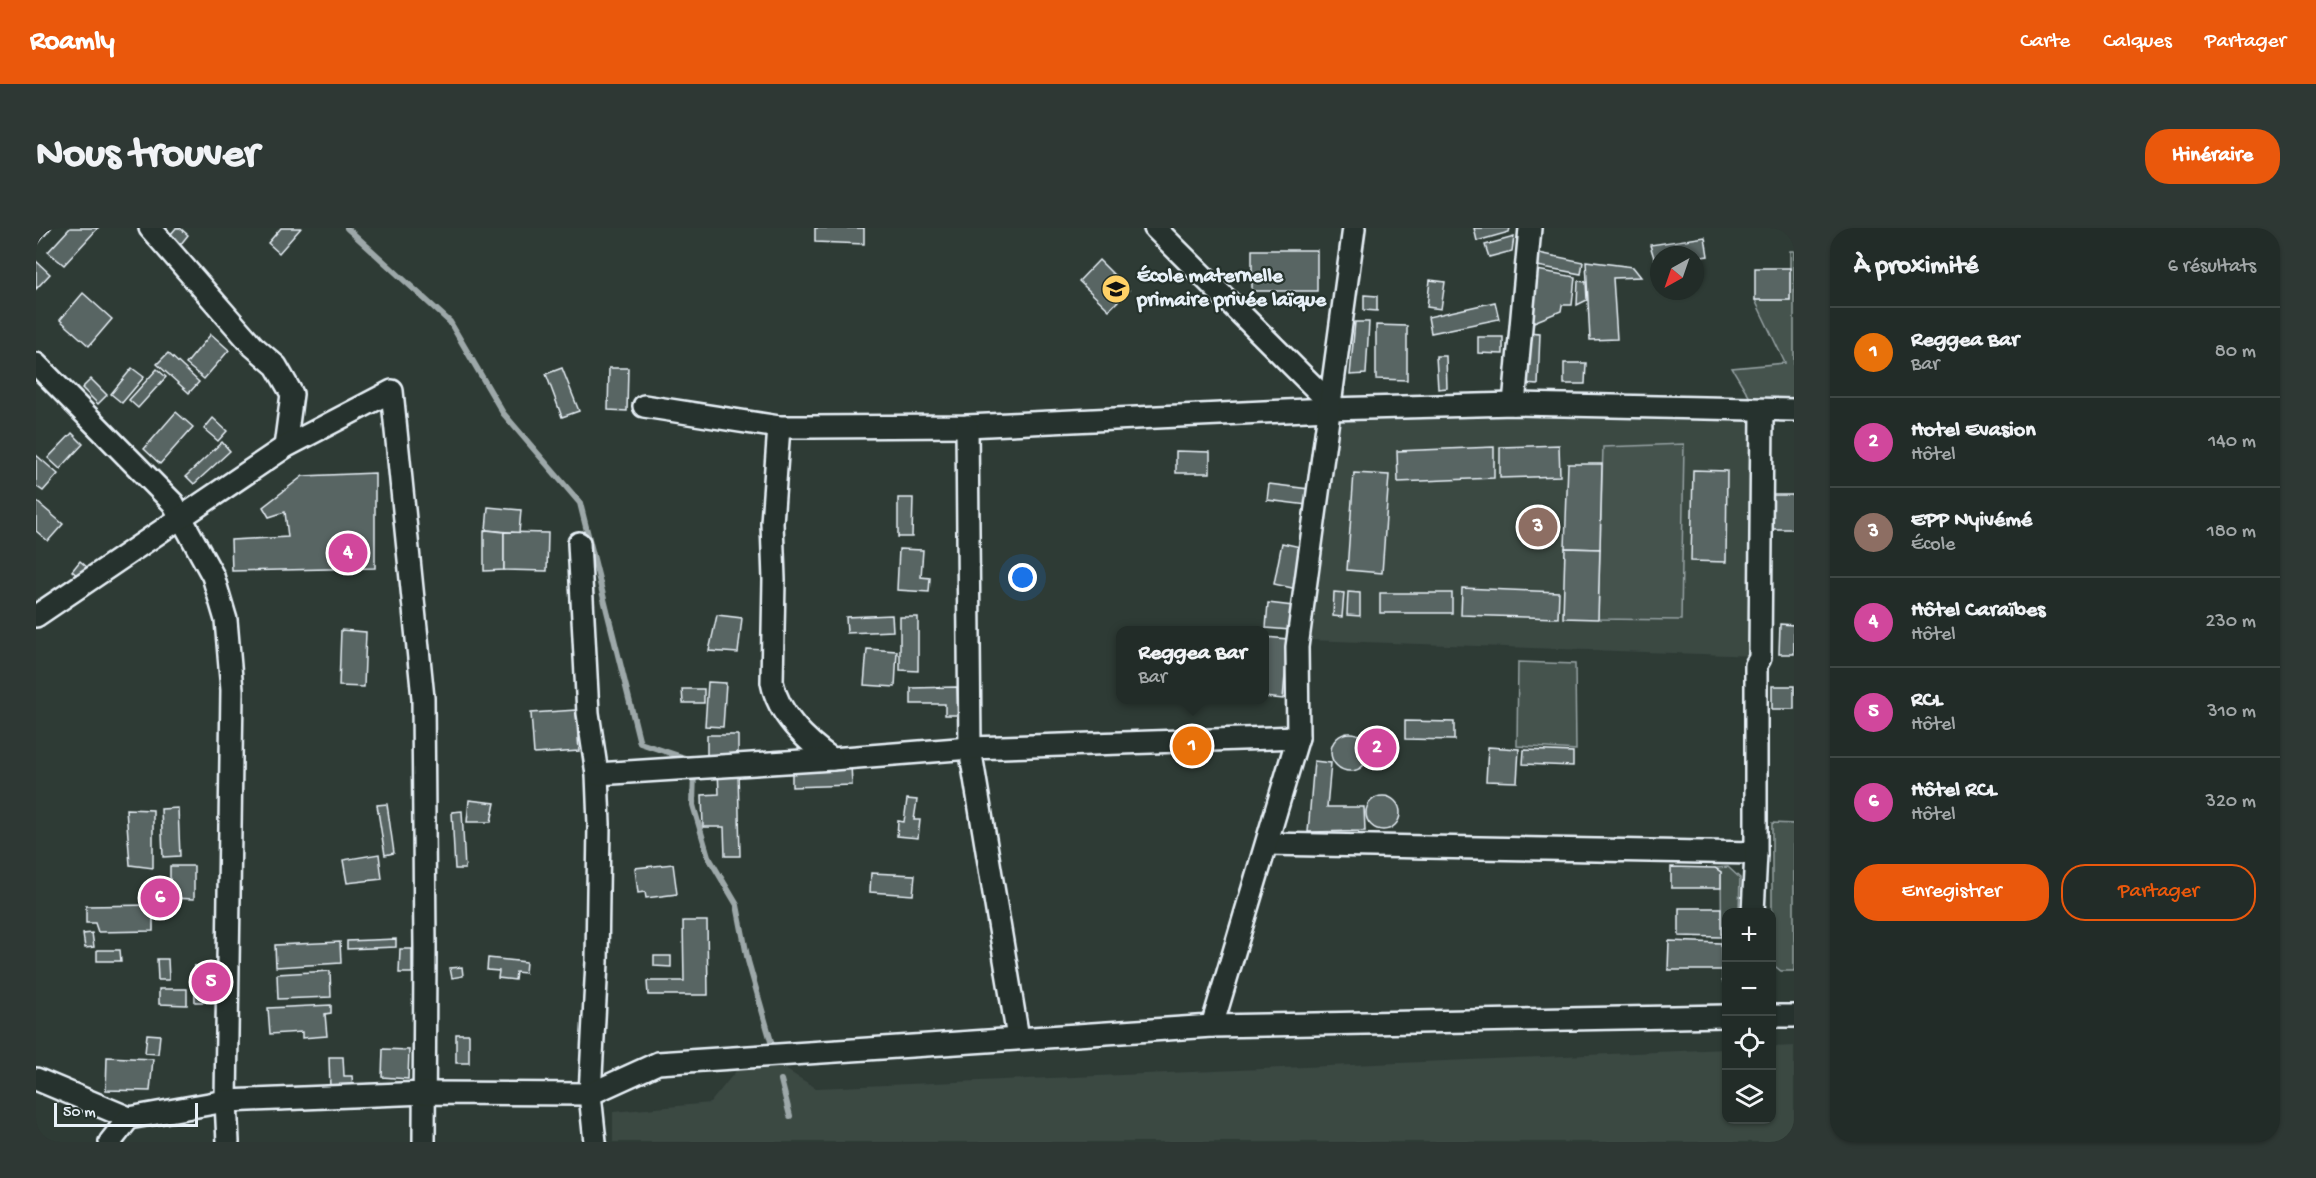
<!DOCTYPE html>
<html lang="fr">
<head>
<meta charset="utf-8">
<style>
  body { margin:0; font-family:"Gochi Hand",sans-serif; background:#2e3834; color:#f1f3f6 }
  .controls { position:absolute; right:18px; bottom:18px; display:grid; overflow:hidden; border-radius:12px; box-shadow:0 2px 4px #0004 }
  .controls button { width:54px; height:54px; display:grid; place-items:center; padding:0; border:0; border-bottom:2px solid #3f4845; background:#222c28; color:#f1f3f6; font:30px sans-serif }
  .compass { position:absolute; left:1614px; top:18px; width:54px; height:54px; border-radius:50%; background:#222c28; box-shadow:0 2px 4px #0004; rotate:220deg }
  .scale { position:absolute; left:18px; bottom:15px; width:144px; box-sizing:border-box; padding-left:6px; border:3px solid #e8f1f8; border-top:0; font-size:16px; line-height:21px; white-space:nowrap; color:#e8f1f8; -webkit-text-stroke:4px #26332d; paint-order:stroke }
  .you { position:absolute; left:987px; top:350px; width:21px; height:21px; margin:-15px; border:4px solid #fff; border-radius:50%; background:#1a73e8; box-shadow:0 0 0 9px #1a73e833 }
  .badge { display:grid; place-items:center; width:39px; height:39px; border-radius:50%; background:#ea580c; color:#fff; font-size:20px; font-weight:700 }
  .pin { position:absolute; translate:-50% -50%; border:3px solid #fff; box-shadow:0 2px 6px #0006 }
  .popup { position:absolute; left:1080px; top:398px; width:153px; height:78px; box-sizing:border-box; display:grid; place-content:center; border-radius:12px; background:#222c28; filter:drop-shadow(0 2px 4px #0005); font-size:20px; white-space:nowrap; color:#a2a7a8 }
  .popup b { font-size:22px; color:#f1f3f6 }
  .popup::after { content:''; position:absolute; left:50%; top:100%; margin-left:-12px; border:12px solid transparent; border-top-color:#222c28 }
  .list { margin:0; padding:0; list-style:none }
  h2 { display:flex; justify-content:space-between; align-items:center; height:78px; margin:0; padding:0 24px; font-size:26px }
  h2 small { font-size:20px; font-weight:400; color:#a2a7a8 }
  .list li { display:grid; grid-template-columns:39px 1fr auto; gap:18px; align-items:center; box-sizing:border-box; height:90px; padding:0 24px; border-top:2px solid #3f4845 }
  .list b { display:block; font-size:22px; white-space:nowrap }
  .list p { margin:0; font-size:20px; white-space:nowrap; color:#a2a7a8 }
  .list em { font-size:20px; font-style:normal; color:#a2a7a8 }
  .actions { display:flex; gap:12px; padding:18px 24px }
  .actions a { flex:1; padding:14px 0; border:2px solid #ea580c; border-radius:24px; text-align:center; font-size:21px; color:#ea580c }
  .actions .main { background:#ea580c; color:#fff }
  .icon { flex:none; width:33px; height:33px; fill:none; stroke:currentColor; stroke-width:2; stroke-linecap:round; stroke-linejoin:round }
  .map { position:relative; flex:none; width:1758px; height:914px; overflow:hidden; border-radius:24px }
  header { display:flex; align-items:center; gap:36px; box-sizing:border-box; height:84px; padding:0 30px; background:#ea580c; color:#fff }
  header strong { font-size:28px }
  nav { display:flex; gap:33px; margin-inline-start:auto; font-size:21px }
  .intro { display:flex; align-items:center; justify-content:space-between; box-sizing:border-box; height:144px; padding:0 36px }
  h1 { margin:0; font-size:42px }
  .button { padding:15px 27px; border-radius:24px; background:#ea580c; color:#fff; font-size:21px; font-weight:700 }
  main { display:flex; gap:36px; padding:0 36px }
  aside { flex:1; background:#222c28; border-radius:24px; box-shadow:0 2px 4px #0004 }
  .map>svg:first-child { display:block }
</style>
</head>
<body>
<header>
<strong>Roamly</strong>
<nav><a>Carte</a><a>Calques</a><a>Partager</a></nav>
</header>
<div class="intro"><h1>Nous trouver</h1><a class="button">Itinéraire</a></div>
<main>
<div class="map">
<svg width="1758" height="914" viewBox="0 0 1758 914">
  <rect width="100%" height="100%" fill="#2e3b35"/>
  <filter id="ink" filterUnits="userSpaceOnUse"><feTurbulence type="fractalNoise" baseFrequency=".0167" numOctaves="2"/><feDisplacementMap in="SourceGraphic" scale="12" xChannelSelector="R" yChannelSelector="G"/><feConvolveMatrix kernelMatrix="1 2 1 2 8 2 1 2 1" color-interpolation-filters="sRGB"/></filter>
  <g filter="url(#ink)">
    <g fill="#3b4843">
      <path d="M1723 184 1721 428 1270 412 1293 187Z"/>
      <path d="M1758 818V914H577V884L674 875 704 838 739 835 780 860 1690 821V892H1736V819Z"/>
    </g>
    <g fill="#45524e" stroke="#96a2a3" stroke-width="1.5">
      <path d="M1754 23H1758V173L1717 175 1696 140 1749 135 1719 72H1754Z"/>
      <path d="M1648 216 1645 392 1562 391 1567 219Z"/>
      <path d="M1482 434 1539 436 1540 522 1481 518Z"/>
      <path d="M1736 595 1758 596V743H1745L1736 736Z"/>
      <path d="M1692 639 1704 650 1703 684H1690V758L1686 753 1685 644 1679 640Z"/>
    </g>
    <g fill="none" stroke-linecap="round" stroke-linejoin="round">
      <g stroke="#9da8a9" stroke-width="6">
        <path d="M311 0 414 94 467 185 544 275 604 515 658 533"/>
        <path d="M658 543 657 577 672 628 701 677 712 733 738 824"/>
        <path d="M745 852 754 888"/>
      </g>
    </g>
    <g fill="#596563" stroke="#e8f1f8" stroke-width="1.5">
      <path d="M3 0H15L1 17 0 4Z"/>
      <path d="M34 0H62L28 37 12 24Z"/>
      <path d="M140 0H144L152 7 141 21 130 12Z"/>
      <path d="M245 0H265L243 25 232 15Z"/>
      <path d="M779 0H828V16L779 14Z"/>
      <path d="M1438 0H1474L1473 4 1441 13Z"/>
      <path d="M1478 9 1476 23 1453 29 1449 17Z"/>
      <path d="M1669 9 1672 28 1659 30V27H1623V35L1620 36 1614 17Z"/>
      <rect x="1216" y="22" width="65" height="41"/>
      <path d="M1498 24 1547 34 1545 46 1496 37Z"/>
      <path d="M1063 32 1093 62 1073 82 1043 53Z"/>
      <path d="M0 33 14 46 0 61Z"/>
      <path d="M1550 33 1597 39 1605 49 1577 50 1581 111 1554 112Z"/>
      <rect x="1719" y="40" width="35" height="32"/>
      <path d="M1501 42 1539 49 1536 77H1526L1525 83 1493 96Z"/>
      <path d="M1394 52 1409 54 1405 81 1391 79Z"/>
      <path d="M1542 53 1550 54 1551 72 1541 77Z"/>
      <path d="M47 65 76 91 53 118 24 92Z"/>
      <path d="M1328 67 1341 68V83L1328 82Z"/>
      <path d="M1459 74 1463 91 1395 105 1392 89Z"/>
      <path d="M1319 94H1333L1330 146 1314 147Z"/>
      <path d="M1340 97 1371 98V152L1340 151Z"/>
      <path d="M1490 104 1504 105 1502 157 1488 156Z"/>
      <path d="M175 106 193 122 168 151 150 136Z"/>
      <path d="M1442 109H1467V126L1442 125Z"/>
      <path d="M132 125 163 154 153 165 121 136Z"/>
      <path d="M1400 128H1410L1411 160 1402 161Z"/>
      <path d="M1528 135H1550L1549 156H1528Z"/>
      <path d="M96 140 108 149 86 175 75 166Z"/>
      <path d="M526 140 543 183 526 189 510 146Z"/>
      <path d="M573 140H592L591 183 572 182Z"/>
      <path d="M121 141 130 149 102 180 93 172Z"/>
      <path d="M55 151 71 167 62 176 46 160Z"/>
      <path d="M140 184 157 199 124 236 108 221Z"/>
      <path d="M177 190 191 203 182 213 168 201Z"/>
      <path d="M36 205 47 216 24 241 12 230Z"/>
      <path d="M186 214 194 223 158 256 150 248Z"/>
      <path d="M1523 217 1524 248 1464 250V219Z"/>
      <path d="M1458 219V250L1362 254 1361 223Z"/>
      <path d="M1140 223 1174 224V245H1140Z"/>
      <path d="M0 227 22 246 7 263 0 258Z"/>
      <path d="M1532 236H1566L1564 321 1529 320Z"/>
      <path d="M1657 242 1691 243 1690 334 1655 333Z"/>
      <path d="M339 245V340L196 343 195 312 252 309 249 284 233 289 227 279 267 248Z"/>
      <path d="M1318 245 1353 247 1346 345 1311 342Z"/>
      <path d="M1233 256 1273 261 1271 277 1231 272Z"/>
      <rect x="1736" y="267" width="22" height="34"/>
      <path d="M862 270H877L876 309H862Z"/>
      <path d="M0 273 27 296 12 313 0 303Z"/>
      <path d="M452 279 485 282 483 305 450 302Z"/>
      <path d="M450 302 468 304V342L448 343V303Z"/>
      <path d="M468 304 512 305 511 343 468 342Z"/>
      <path d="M1246 315 1269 320 1261 361 1238 356Z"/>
      <path d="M1529 320 1564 321 1562 391 1527 390Z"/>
      <path d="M863 321 887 322 885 349 894 350 893 364 861 362Z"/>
      <path d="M44 333 51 339 43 349 36 343Z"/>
      <path d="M1426 360 1523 364 1522 390 1425 387Z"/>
      <path d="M1298 364 1308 365 1306 389 1297 388Z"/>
      <path d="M1312 364 1324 365V388L1311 387Z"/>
      <rect x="1344" y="365" width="72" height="20"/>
      <path d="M1232 375 1257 378 1254 402 1230 400Z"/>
      <path d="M681 387 706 390 702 425 673 423Z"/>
      <path d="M856 387 857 403 811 405 810 389Z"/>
      <path d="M864 389H882V443L864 442Z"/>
      <path d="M1744 396 1758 397V426H1743Z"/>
      <path d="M305 402 330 404 328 459 303 458Z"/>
      <path d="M1229 409 1252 411 1247 471 1228 469Z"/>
      <path d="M831 421 861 423 859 459 828 457Z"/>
      <path d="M672 454 690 455 687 499 669 498Z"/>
      <rect x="1736" y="458" width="22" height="23"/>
      <path d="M921 459 922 487H909V476H875V460Z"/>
      <path d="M646 461H668V475H647Z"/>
      <path d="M540 482 543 523 498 526 495 485Z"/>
      <path d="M1369 493 1418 494V512L1369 511Z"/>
      <circle cx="1314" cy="524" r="19"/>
      <rect x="671" y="507" width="31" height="20"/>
      <path d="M1452 519 1483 521 1481 554 1450 553Z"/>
      <path d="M1488 522 1537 524V538L1487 536Z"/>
      <path d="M1278 533 1295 535 1291 579H1328L1329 603 1272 604Z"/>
      <path d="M815 536 816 557 756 559V537Z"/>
      <path d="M682 542H702L704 628H689L688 599H667L666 567 683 566Z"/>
      <circle cx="1347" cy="585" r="17"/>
      <path d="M871 571 881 572 878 592H884L882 610 861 608 862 593 868 594Z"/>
      <path d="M433 572 459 575 455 594H431Z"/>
      <path d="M351 576 358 625 349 627 341 577Z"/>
      <path d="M142 580 144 628 127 629 125 581Z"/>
      <path d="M90 581 117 582V640L94 637Z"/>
      <path d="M426 583 429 641H419L416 584Z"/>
      <path d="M343 626 346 651 311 655 307 632Z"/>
      <path d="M637 636 641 666 610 670 609 664 602 665 599 640Z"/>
      <path d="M134 638H158V671L134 670Z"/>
      <path d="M1635 639 1679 640 1685 644V660H1635Z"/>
      <path d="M835 645 879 647 877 667 834 664Z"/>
      <path d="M117 677V703L62 704 59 695H50V678Z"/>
      <path d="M1643 680H1685V709L1643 708Z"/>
      <path d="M647 693H671L672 767H612L611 753H648Z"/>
      <path d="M56 705 58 719 49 720 47 706Z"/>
      <path d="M360 711V719L311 721V713Z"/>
      <path d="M1633 713 1685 715 1686 742H1632Z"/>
      <path d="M304 714 305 735 240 739 239 717Z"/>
      <path d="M364 721H376V745H363Z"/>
      <path d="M61 722H84L85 733H61Z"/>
      <path d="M618 728H635V739L618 738Z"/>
      <path d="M452 730 490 734 489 745 480 744 479 752 462 750 463 743 451 742Z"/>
      <path d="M121 731H132L133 752H122Z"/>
      <path d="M183 737 184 774H159L158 738Z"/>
      <path d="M426 739 427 748 416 750 414 740Z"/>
      <path d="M294 743 295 769 242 771 241 746Z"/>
      <path d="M123 761H151V777L123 776Z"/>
      <path d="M295 777V785L289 786 291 808 266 810V804L234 806 232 780Z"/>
      <path d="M111 806 124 807 122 826 109 825Z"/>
      <rect x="420" y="806" width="13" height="29"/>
      <path d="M347 821 373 822 372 851 346 849Z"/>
      <path d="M71 829 117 831 114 863 70 862Z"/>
      <path d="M293 829H307L308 848H316L317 860 294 861Z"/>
    </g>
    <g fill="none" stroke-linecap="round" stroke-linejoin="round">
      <g stroke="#e8f1f8" stroke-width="26">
        <g id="minor">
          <path d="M114 0 217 118 240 138 256 166 249 219"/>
          <path d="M1119 0 1294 175"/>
          <path d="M0 136 137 275 177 348 190 392 196 462 190 873 192 914"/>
          <path d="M1478 176 1494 0"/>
          <path d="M608 178 743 199H774L931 198 1293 181 1478 176 1758 182"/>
          <path d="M931 198 934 520 982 810"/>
          <path d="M743 199 736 295 738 352 736 454C742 486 770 513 796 531L934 520 1262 509"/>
          <path d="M543 315 552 485 561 546 563 596 561 734 554 866 559 914"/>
          <path d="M0 388 249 219 356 163 387 470 389 719 388 914"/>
          <path d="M561 546 796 531"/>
          <path d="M1231 616 1720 625"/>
          <path d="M1717 684 1720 625V437L1724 430 1726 183"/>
          <path d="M1736 788H1758"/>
          <path d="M1176 798 1262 509 1261 419 1318 0"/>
          <path d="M0 851 93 890"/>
          <path d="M74 914 93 890 190 873 389 865 554 866 622 835 1176 798 1690 788"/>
        </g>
      </g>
      <use href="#minor" stroke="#26332d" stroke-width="21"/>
    </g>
  </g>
  <defs>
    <g id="school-disc" transform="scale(1.5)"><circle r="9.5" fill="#ffd166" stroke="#26332d"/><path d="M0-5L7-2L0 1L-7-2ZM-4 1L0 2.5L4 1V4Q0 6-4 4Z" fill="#111"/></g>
  </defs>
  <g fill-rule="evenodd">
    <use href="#school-disc" x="1080" y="61"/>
  </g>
  <g text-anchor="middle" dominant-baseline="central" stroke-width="4.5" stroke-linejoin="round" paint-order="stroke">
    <g font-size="21" font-weight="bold" fill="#e8f1f8" stroke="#26332d" text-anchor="start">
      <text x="1101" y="49">École maternelle<tspan x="1101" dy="24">primaire privée laïque</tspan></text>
    </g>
  </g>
</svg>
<div class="controls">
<button>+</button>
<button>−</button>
<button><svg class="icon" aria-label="locate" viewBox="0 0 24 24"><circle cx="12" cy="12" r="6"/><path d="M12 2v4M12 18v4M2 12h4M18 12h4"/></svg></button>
<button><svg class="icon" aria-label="layers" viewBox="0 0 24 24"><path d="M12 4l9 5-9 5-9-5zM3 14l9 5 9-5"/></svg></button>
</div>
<svg class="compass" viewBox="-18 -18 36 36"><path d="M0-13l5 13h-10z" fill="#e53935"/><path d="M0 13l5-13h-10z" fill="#a2a7a8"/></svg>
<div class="scale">50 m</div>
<div class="you"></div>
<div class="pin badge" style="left:1156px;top:518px;background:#e8710a">1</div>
<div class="popup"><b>Reggea Bar</b>Bar</div>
<div class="pin badge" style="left:1341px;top:520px;background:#d1479c">2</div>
<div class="pin badge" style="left:1502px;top:299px;background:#8d6e63">3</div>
<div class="pin badge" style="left:312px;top:325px;background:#d1479c">4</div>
<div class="pin badge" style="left:175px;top:754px;background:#d1479c">5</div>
<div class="pin badge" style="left:124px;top:670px;background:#d1479c">6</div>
</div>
<aside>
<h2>À proximité<small>6 résultats</small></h2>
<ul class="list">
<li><span class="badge" style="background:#e8710a">1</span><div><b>Reggea Bar</b><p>Bar</p></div><em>80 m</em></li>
<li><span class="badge" style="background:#d1479c">2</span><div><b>Hotel Evasion</b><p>Hôtel</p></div><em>140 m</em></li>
<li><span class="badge" style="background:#8d6e63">3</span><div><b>EPP Nyivémé</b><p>École</p></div><em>180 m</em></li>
<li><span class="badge" style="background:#d1479c">4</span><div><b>Hôtel Caraïbes</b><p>Hôtel</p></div><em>230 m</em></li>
<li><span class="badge" style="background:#d1479c">5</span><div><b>RCL</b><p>Hôtel</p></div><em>310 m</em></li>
<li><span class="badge" style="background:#d1479c">6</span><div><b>Hôtel RCL</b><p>Hôtel</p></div><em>320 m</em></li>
</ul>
<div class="actions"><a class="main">Enregistrer</a><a>Partager</a></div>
</aside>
</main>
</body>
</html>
